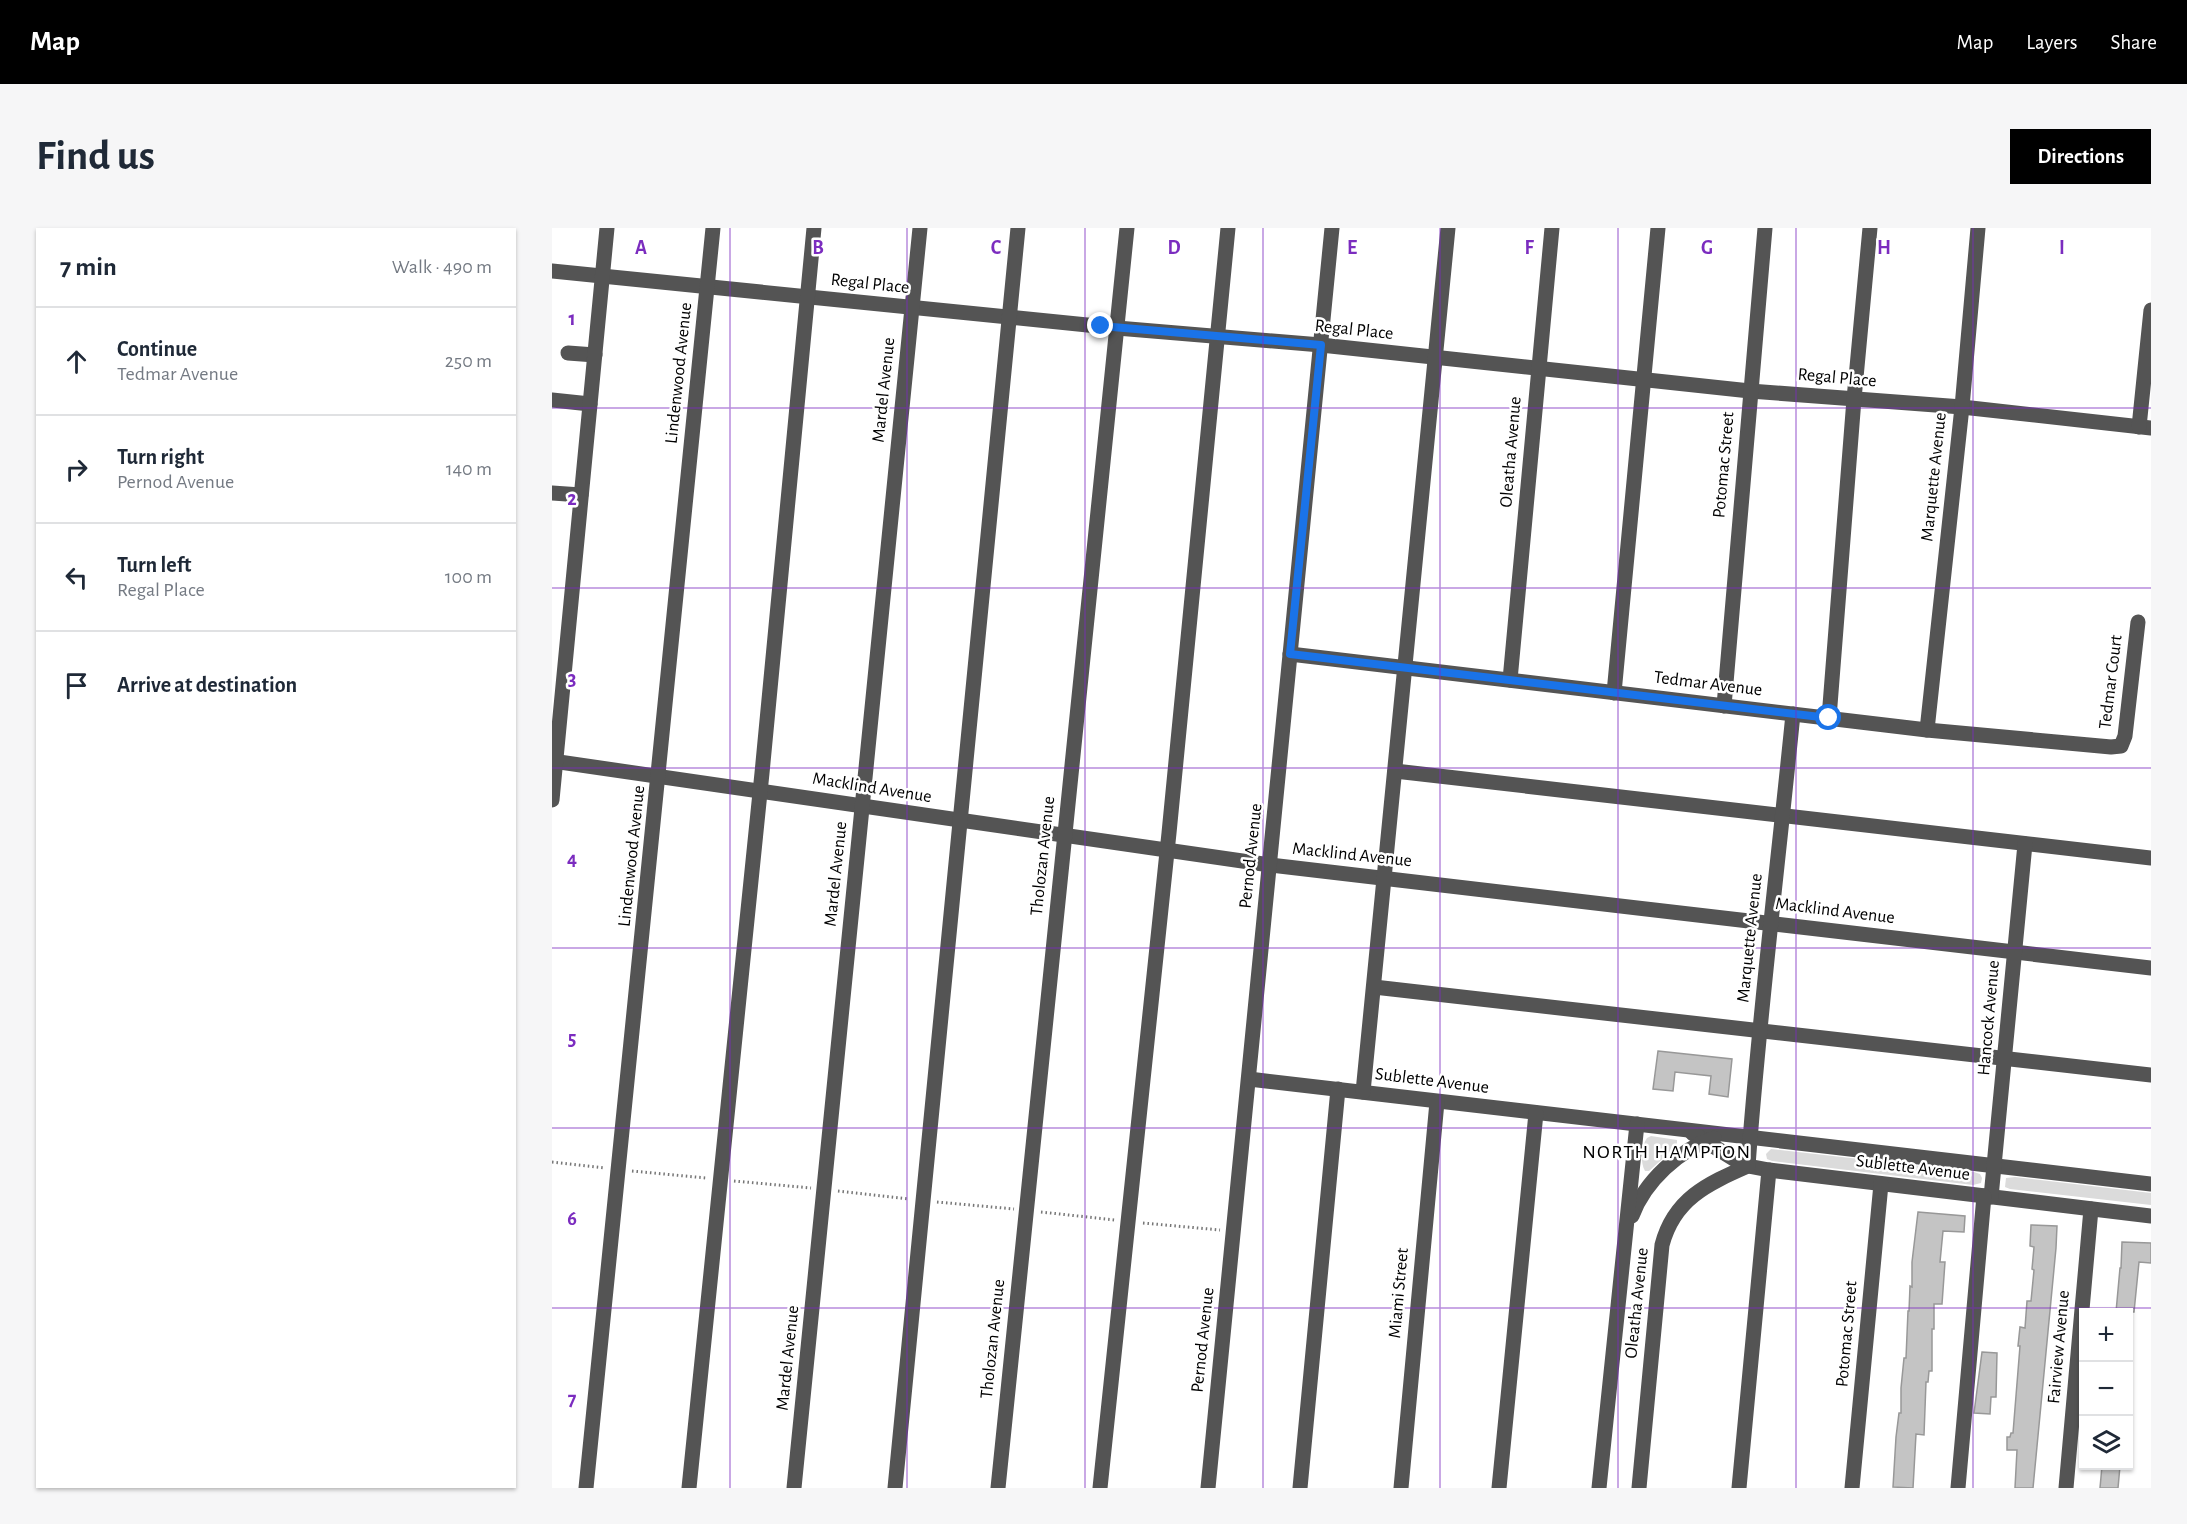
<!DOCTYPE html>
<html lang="en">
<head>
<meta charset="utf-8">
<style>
  body { margin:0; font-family:"Alegreya Sans",sans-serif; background:#f6f6f7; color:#1f2937 }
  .controls { position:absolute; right:18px; bottom:18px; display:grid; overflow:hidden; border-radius:0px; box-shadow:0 2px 4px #0004 }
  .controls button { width:54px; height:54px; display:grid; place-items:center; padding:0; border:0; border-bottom:2px solid #e0e1e3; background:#fff; color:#1f2937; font:30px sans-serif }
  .stop { position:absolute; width:18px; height:18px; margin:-14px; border:4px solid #1a73e8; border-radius:50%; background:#fff }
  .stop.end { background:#1a73e8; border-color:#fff; box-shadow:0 2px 6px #0008 }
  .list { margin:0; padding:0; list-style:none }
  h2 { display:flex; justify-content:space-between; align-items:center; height:78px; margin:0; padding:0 24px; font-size:26px }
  h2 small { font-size:20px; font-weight:400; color:#747a83 }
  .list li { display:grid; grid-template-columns:39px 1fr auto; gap:18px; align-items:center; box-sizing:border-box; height:108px; padding:0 24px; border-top:2px solid #e0e1e3 }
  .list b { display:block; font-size:22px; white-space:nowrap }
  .list p { margin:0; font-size:20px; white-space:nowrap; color:#747a83 }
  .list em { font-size:20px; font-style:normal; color:#747a83 }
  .icon { flex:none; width:33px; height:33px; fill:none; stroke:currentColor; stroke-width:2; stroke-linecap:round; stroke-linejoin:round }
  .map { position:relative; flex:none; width:1599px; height:1260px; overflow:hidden; border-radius:0px }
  header { display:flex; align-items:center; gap:36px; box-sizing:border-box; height:84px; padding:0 30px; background:#000; color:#fff }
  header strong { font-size:28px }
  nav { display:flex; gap:33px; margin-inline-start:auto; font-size:21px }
  .intro { display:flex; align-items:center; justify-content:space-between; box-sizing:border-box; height:144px; padding:0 36px }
  h1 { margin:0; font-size:42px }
  .button { padding:15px 27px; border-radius:0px; background:#000; color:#fff; font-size:21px; font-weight:700 }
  main { display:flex; gap:36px; padding:0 36px }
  aside { flex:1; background:#fff; border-radius:0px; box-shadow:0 2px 4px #0004 }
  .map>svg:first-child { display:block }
</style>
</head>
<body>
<header>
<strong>Map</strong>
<nav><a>Map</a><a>Layers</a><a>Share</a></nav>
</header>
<div class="intro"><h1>Find us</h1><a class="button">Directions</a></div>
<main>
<aside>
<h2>7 min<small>Walk · 490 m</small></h2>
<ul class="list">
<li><svg class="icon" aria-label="ahead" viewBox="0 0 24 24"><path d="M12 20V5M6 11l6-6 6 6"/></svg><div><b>Continue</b><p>Tedmar Avenue</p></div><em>250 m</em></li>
<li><svg class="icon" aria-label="right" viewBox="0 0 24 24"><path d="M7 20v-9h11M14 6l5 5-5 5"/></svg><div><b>Turn right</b><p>Pernod Avenue</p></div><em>140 m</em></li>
<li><svg class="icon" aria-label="left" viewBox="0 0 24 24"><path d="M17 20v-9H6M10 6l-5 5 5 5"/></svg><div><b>Turn left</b><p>Regal Place</p></div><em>100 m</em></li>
<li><svg class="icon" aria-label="arrive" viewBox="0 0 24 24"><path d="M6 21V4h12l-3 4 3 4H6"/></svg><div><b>Arrive at destination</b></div></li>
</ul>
</aside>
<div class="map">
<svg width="1599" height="1260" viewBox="0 0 1599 1260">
  <rect width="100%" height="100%" fill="#fff"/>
  <g fill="#dbdbdb">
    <path d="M1099 908 1125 912V918L1097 943H1093C1088 935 1089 918 1095 910Z"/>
    <path d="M1219 921 1422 944 1428 946 1430 950 1429 955 1421 957 1220 933 1215 931 1214 926Z"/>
    <path d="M1463 949 1599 965V977L1458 961 1453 959 1454 950Z"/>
  </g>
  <g fill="#c4c4c4" stroke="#989898" stroke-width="1.5">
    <path d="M1106 823 1180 831 1176 869 1157 866 1159 848 1123 844 1121 863 1101 861Z"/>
    <path d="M1366 984 1413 988 1412 1004 1391 1003 1388 1034H1393L1390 1076H1382V1101H1380V1143H1377L1376 1154H1374L1372 1207 1364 1206 1361 1260 1341 1259 1344 1209 1347 1185H1349V1160L1352 1130H1354L1356 1083H1357L1358 1058 1360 1059V1034Z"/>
    <path d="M1479 997 1505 998 1504 1020 1481 1260H1463L1465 1222H1455V1209H1458L1459 1205H1461L1468 1118H1466L1468 1099 1473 1100 1475 1073H1479L1482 1042 1480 1041 1482 1019 1478 1018Z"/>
    <path d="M1570 1014 1599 1015V1035L1587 1034 1582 1084H1564L1568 1040H1569Z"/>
    <path d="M1430 1124 1445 1125 1444 1169H1439L1438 1186 1422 1185Z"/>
    <path d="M1550 1238H1568L1566 1260H1548Z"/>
  </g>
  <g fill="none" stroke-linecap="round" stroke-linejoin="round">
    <g stroke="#767676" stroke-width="3" stroke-dasharray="1.5 3" stroke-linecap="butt">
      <path d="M0 934 53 940"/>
      <path d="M80 943 154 950"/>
      <path d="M182 953 259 960"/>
      <path d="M286 963 357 971"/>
      <path d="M385 974 462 981"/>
      <path d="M489 984 563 992"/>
      <path d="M591 995 668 1002"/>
    </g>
    <g stroke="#545454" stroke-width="15">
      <path d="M0 43 565 100 769 117 1198 163 1410 179 1599 200"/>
      <path d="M16 125 43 127"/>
      <path d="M0 172 38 176"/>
      <path d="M1587 199 1599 82"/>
      <path d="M0 265 29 267"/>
      <path d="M738 426 1375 502 1559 519 1569 518 1573 508 1586 394"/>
      <path d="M958 452 1000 0"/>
      <path d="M1062 465 1106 0"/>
      <path d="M1172 478 1213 0"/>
      <path d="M1277 490 1302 171 1318 0"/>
      <path d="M1375 502 1410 179 1426 0"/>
      <path d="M0 533 718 637 1599 740"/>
      <path d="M843 543 1599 630"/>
      <path d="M0 572 55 0"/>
      <path d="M822 759 1599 847"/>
      <path d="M697 851 1599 956"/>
      <path d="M811 864 896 0"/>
      <path d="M1140 905 1182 931 1196 938 1217 942 1599 988"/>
      <path d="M1439 969 1473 616"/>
      <path d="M1080 988C1093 953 1127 922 1162 910"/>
      <path d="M34 1260 161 0"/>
      <path d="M137 1260 210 545 262 0"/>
      <path d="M242 1260 368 0"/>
      <path d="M343 1260 466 0"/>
      <path d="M446 1260 575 0"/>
      <path d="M548 1260 617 605 676 0"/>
      <path d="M656 1260 780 0"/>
      <path d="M748 1260 786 861"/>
      <path d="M849 1260 885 874"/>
      <path d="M947 1260 984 885"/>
      <path d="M1047 1260 1085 896"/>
      <path d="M1087 1260 1110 1017C1122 971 1155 956 1196 938 1207 787 1226 637 1241 486"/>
      <path d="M1187 1260 1217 942"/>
      <path d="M1300 1260 1329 956"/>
      <path d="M1406 1260 1432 968"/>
      <path d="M1514 1260 1539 981"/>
    </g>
  </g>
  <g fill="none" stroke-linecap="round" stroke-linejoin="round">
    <path stroke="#1a73e8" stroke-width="8" d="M549 98 769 117 738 426 1277 490"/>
  </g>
  <path fill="none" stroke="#7b2cbf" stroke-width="1.5" stroke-opacity="0.55" d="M178 0V1260M355 0V1260M533 0V1260M711 0V1260M888 0V1260M1066 0V1260M1244 0V1260M1421 0V1260M0 180H1599M0 360H1599M0 540H1599M0 720H1599M0 900H1599M0 1080H1599"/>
  <g text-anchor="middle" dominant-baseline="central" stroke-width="5" stroke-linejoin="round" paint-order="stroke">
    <g font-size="18" fill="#000" stroke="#fff">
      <text transform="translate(318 56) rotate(6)">Regal Place</text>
      <text transform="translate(802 102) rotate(6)">Regal Place</text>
      <text transform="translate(127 145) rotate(-84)">Lindenwood Avenue</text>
      <text transform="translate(1285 150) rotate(5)">Regal Place</text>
      <text transform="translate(332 162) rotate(-84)">Mardel Avenue</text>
      <text transform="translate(959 224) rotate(-85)">Oleatha Avenue</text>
      <text transform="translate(1172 237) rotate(-85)">Potomac Street</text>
      <text transform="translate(1382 249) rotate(-84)">Marquette Avenue</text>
      <text transform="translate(1559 454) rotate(-83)">Tedmar Court</text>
      <text transform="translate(1156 456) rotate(7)">Tedmar Avenue</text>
      <text transform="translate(320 560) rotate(9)">Macklind Avenue</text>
      <text transform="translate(800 627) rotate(6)">Macklind Avenue</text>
      <text transform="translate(80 628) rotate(-84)">Lindenwood Avenue</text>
      <text transform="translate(491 628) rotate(-84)">Tholozan Avenue</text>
      <text transform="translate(699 628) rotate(-84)">Pernod Avenue</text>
      <text transform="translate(284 646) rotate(-84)">Mardel Avenue</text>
      <text transform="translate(1283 683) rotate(7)">Macklind Avenue</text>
      <text transform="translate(1198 710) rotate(-84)">Marquette Avenue</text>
      <text transform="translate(1437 790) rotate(-85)">Hancock Avenue</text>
      <text transform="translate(880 853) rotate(7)">Sublette Avenue</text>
      <text transform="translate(1361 940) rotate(7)">Sublette Avenue</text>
      <text transform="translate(847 1065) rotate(-85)">Miami Street</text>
      <text transform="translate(1085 1075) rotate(-84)">Oleatha Avenue</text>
      <text transform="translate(1295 1106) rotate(-85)">Potomac Street</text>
      <text transform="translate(441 1111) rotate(-84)">Tholozan Avenue</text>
      <text transform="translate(651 1112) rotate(-84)">Pernod Avenue</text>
      <text transform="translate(1507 1119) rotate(-85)">Fairview Avenue</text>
      <text transform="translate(236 1130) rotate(-84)">Mardel Avenue</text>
    </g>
    <g font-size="20" letter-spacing="1.5" fill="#000" stroke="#fff">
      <text x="1115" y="924">NORTH HAMPTON</text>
    </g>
  </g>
  <g font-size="20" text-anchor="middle" font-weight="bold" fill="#7b2cbf" stroke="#fff" stroke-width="5" stroke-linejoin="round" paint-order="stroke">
    <text x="89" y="26">A</text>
    <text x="266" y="26">B</text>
    <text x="444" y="26">C</text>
    <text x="622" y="26">D</text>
    <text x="800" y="26">E</text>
    <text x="977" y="26">F</text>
    <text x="1155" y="26">G</text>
    <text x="1332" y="26">H</text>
    <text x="1510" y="26">I</text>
    <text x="20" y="97">1</text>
    <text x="20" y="277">2</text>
    <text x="20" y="457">3</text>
    <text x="20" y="637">4</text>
    <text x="20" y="817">5</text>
    <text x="20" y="997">6</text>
    <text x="20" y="1177">7</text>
  </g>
</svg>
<div class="controls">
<button>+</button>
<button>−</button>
<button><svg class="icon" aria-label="layers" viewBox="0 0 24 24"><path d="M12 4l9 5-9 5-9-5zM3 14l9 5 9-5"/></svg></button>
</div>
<div class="stop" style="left:1277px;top:490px"></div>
<div class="stop end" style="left:549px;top:98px"></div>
</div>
</main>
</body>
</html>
